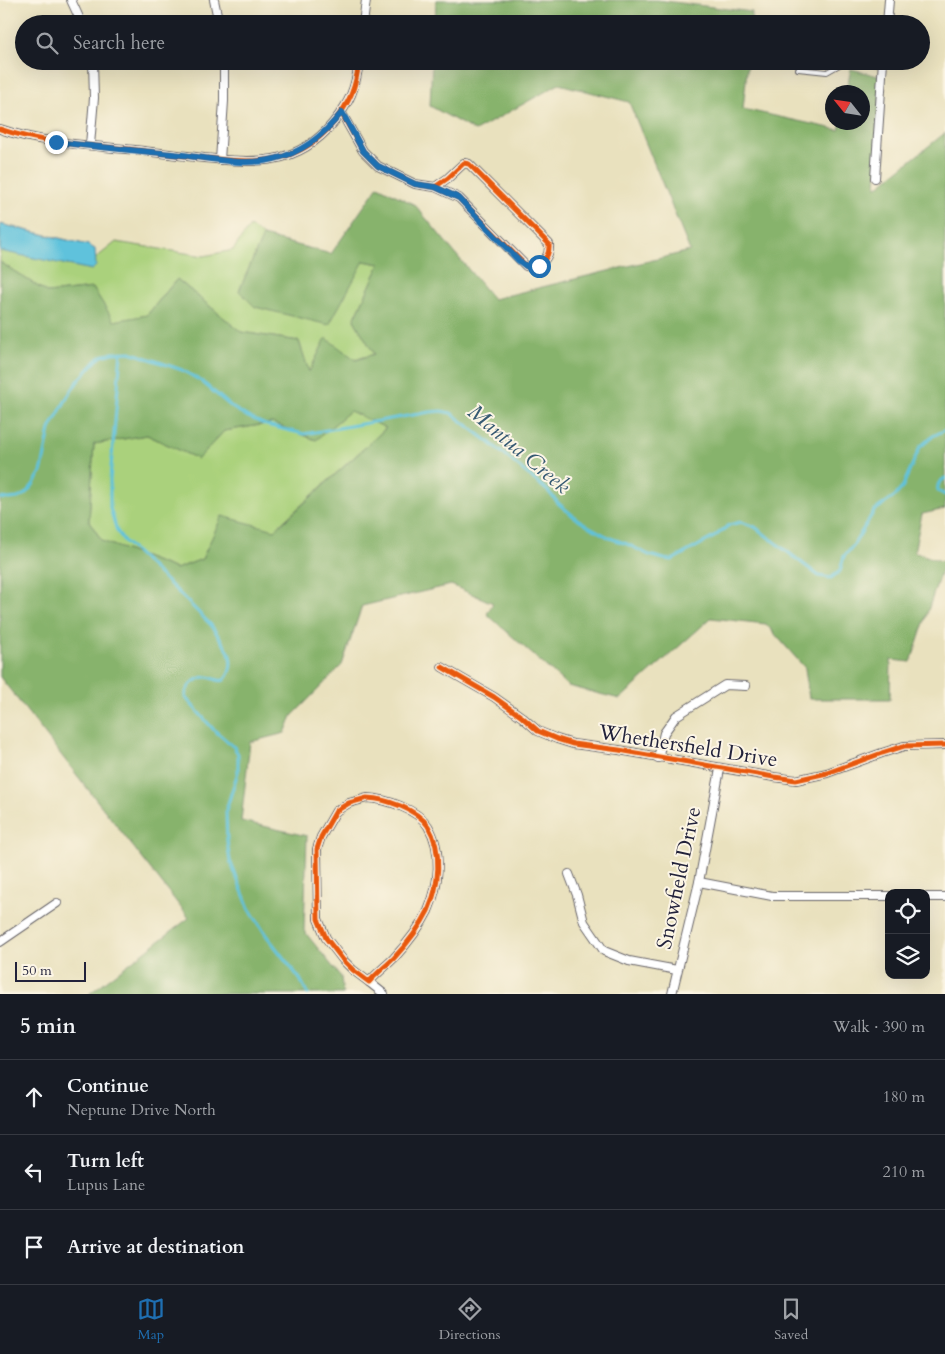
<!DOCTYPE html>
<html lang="en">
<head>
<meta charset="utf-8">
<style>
  body { margin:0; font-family:Cardo,serif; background:#242831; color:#f1f3f6 }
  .controls { position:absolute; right:15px; bottom:15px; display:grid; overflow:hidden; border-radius:10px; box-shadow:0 5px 20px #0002 }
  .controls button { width:45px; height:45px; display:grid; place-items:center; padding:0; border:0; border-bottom:1px solid #363941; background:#171b24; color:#f1f3f6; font:25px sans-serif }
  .compass { position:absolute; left:825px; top:85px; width:45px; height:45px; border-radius:50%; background:#171b24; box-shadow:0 5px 20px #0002; rotate:300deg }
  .scale { position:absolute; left:15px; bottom:12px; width:71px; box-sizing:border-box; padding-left:5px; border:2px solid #22223b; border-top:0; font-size:14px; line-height:18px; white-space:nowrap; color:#22223b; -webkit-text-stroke:4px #fcf5e5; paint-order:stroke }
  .stop { position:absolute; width:15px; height:15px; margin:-11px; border:4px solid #1f6fb2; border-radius:50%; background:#fff }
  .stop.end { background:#1f6fb2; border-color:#fff; box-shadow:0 1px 5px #0008 }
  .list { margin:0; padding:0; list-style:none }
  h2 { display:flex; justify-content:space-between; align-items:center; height:65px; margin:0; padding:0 20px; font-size:21px }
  h2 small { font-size:16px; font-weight:400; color:#9ea1a6 }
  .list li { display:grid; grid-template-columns:32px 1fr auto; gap:15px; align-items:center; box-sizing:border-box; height:75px; padding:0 20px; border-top:1px solid #363941 }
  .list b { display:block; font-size:19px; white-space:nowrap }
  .list p { margin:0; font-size:16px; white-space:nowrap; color:#9ea1a6 }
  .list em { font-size:16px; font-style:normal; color:#9ea1a6 }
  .icon { flex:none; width:28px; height:28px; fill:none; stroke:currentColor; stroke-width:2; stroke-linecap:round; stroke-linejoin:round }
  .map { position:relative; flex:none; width:945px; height:994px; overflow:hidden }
  .search { position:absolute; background:#171b24; box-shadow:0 5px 20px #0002; left:15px; right:15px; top:15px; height:55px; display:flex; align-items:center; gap:12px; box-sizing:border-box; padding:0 18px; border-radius:28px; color:#9ea1a6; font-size:19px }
  .sheet { height:290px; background:#171b24 }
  nav { display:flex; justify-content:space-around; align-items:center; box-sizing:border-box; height:70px; border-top:1px solid #363941; background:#171b24; font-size:14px; color:#9ea1a6 }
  nav a { display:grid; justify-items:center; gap:2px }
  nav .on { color:#1f6fb2 }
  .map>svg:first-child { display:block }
</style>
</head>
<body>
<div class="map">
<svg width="945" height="994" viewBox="0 0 945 994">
  <rect width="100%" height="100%" fill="#fcf5e5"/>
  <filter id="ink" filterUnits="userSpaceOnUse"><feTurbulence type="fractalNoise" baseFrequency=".02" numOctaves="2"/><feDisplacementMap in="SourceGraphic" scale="10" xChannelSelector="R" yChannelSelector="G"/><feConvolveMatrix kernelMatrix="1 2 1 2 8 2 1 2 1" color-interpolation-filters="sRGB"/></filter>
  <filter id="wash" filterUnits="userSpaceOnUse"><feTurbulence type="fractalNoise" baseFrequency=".0096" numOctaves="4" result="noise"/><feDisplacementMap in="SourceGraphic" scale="20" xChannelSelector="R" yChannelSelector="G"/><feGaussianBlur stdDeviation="1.12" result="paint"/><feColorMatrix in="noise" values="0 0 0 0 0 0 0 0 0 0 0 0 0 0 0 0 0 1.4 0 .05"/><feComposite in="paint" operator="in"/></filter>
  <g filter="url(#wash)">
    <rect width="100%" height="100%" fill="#e9e1be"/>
    <g fill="#aad17c" stroke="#667a5c">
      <path d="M0 224 88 245 96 258 116 242 204 256 233 250 250 226 263 236 239 291 364 261 380 264 354 320 375 354 309 372 299 341 241 332 177 279 147 315 114 322 93 288 48 293 0 262Z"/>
      <path d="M350 410 386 428 274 530 222 517 202 559 176 569 102 541 89 521 94 444 147 435 198 459 224 431 273 423 316 440Z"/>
    </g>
    <g fill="#87b36c" stroke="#546a54" fill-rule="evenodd">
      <path d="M436 0H657L752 12 751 24H435Z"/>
      <path d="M432 61H748L743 109 839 130 841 123 862 122V92H846L851 69 882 77 876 188 945 133V509L922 514 914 552 944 562 911 662 891 660 890 699H809L805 668 766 624 711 618 620 699 568 686 487 614 493 603 451 585 362 606 342 665 292 716 285 733 250 742 241 821 307 836 304 931 341 977 343 994H89L189 918 0 677V262L48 293 93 288 114 321 147 315 177 279 241 332 299 341 309 372 326 338 356 360 374 354 354 320 380 264 364 261 329 325 255 307 239 291 263 236 331 254 378 186 415 205 493 299 690 251 629 102 559 84 475 131 430 106ZM350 411 386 428 275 530 222 516 202 559 176 569 102 541 89 521 94 444 147 435 198 459 224 431 272 423 316 440Z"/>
    </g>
    <path fill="#5ec2dc" stroke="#40728c" d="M0 224 88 245 95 249 96 266 92 270 0 251Z"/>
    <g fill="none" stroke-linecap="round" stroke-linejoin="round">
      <g stroke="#5ec2dc" stroke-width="3">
        <path d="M121 352 110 479V508L117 531 124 541 175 589 211 625 229 652C232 662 232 672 224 680 218 682 215 678 208 677 197 676 186 686 185 697L214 730 234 747 238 754V772L226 810 227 841 230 861 249 908 266 935 300 979 308 994"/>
        <path d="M945 478C939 482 937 484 938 491L945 495"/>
        <path d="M0 498 9 499 18 498 25 494 33 485 41 472 43 464 50 429 68 396 78 381 97 360 102 356 113 353 130 352 182 370 201 381 233 408 248 417 266 425 304 434 430 412 441 411 451 413 489 442 548 491 559 504 577 519 588 526 610 538 627 544 649 555 664 559 672 560 714 537 729 525 741 522 755 527 819 576 831 578 840 571 844 556 853 546 874 511 895 496 902 488 920 447 933 436 945 430"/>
      </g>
    </g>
  </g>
  <g filter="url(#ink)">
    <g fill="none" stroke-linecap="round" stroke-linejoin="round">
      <g stroke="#686569" stroke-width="6">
        <path id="service" d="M798 69 827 72 843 63 850 61 883 64"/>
      </g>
      <g stroke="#686569" stroke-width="10">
        <g id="minor">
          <path d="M71 0 82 24"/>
          <path d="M214 0 219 24"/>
          <path d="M363 24 366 0"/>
          <path d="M887 24 889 0"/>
          <path d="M341 112 363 151 378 166 415 184 435 187 459 198 526 266 533 268C544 263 550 256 549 244L469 164 464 163 448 178 435 187"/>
          <path d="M0 129C43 144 90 145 135 150 158 153 181 155 204 158 254 163 297 167 333 123 350 102 356 88 359 61"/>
          <path d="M90 145 94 98 93 61"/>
          <path d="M220 160 224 101V61"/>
          <path d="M875 178 883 61"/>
          <path d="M442 667 494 697 522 717 538 731 557 739 573 744 619 750 774 777 796 780 827 773 882 753 904 746 945 745"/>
          <path d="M658 758 664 733 676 716 725 685 746 686"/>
          <path d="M367 798C386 799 417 809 428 826 443 851 439 886 428 911 420 927 406 945 394 958 386 966 377 973 369 982L353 970 343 960 326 938 318 919 317 849 321 837 336 811 349 803Z"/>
          <path d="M569 874 577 895 584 922 604 951 629 961 677 970"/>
          <path d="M699 882 772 896H889"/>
          <path d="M926 897H945"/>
          <path d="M0 942 57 903"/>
          <path d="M369 982 384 994"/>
          <path d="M672 994 699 882 720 769"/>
        </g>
      </g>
      <use href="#service" stroke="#fff" stroke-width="4"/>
      <use href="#minor" stroke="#fff" stroke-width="8"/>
      <g stroke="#fcf5e5" stroke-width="8">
        <g id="cycleway">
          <path d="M341 112 363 151 378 166 415 184 435 187 459 198 526 266 533 268C544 263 550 256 549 244L469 164 464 163 448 178 435 187"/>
          <path d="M0 129C43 144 90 145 135 150 158 153 181 155 204 158 254 163 297 167 333 123 350 102 356 88 359 61"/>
          <path d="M442 667 494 697 522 717 538 731 557 739 573 744 619 750 774 777 796 780 827 773 882 753 904 746 945 745"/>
          <path d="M367 798C386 799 417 809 428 826 443 851 439 886 428 911 420 927 406 945 394 958 386 966 377 973 369 982L353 970 343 960 326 938 318 919 317 849 321 837 336 811 349 803Z"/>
        </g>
      </g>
      <use href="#cycleway" stroke="#e8590c" stroke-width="5"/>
    </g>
  </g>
  <g fill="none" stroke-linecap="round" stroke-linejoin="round" filter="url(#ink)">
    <path stroke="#1f6fb2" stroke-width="6" d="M56 142C98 147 140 151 182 155 212 159 245 166 274 159 303 153 324 135 342 112L363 151 378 166 415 184 435 187 459 198 518 260 526 266 533 268 539 266"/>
  </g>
  <g text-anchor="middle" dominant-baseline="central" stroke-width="4" stroke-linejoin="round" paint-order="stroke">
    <g font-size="21" fill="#22223b" stroke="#fcf5e5">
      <text transform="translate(688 746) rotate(9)">Whethersfield Drive</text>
      <text transform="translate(679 878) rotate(-78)">Snowfield Drive</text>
    </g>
    <g font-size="22" font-style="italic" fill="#375a73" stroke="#fcf5e5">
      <text transform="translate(519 449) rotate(40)">Mantua Creek</text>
    </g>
  </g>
</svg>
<div class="controls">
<button><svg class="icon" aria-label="locate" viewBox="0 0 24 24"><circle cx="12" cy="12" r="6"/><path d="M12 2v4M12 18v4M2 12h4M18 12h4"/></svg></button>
<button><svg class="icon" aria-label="layers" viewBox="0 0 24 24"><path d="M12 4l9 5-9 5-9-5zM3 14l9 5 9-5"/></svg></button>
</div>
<svg class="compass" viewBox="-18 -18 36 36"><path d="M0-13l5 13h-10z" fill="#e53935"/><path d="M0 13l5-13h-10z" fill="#9ea1a6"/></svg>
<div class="scale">50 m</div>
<div class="stop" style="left:539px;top:266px"></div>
<div class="stop end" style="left:56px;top:142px"></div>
<div class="search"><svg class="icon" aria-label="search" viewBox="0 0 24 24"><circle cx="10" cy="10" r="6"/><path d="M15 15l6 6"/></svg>Search here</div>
</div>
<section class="sheet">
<h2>5 min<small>Walk · 390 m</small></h2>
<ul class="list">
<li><svg class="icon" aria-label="ahead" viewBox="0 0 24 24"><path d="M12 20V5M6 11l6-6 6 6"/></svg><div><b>Continue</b><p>Neptune Drive North</p></div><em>180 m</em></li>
<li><svg class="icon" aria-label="left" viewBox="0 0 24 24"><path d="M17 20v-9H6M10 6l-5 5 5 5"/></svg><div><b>Turn left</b><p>Lupus Lane</p></div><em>210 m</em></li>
<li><svg class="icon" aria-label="arrive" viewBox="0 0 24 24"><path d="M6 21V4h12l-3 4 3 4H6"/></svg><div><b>Arrive at destination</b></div></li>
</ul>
</section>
<nav>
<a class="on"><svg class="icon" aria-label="map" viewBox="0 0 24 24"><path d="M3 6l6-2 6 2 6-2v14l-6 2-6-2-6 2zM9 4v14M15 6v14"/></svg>Map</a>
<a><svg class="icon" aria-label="directions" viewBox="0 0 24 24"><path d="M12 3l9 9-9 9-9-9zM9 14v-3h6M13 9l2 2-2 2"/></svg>Directions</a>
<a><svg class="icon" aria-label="saved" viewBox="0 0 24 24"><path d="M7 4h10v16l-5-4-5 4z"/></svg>Saved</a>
</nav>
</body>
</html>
